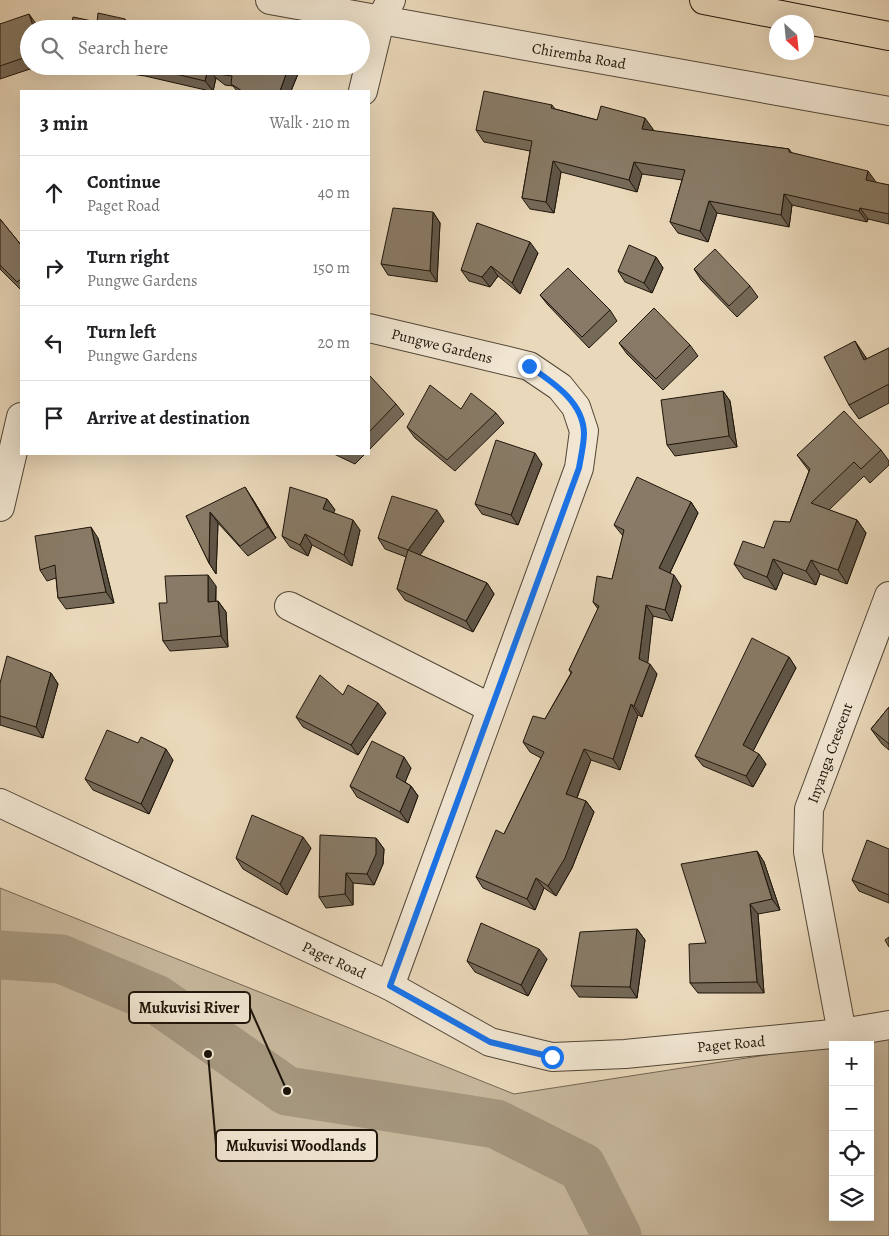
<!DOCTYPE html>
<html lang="en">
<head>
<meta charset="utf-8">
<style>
  body { margin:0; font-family:Alegreya,serif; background:#f6f6f6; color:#202124 }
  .controls { position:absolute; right:15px; bottom:15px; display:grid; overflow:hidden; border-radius:0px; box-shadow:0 5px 20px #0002 }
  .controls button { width:45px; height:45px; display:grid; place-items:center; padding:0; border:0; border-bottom:1px solid #e0e0e0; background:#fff; color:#202124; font:25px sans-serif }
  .compass { position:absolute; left:769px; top:15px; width:45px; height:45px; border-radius:50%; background:#fff; box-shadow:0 5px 20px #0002; rotate:153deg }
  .stop { position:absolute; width:15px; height:15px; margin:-11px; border:4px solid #1a73e8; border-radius:50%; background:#fff }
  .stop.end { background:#1a73e8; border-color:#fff; box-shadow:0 1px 5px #0008 }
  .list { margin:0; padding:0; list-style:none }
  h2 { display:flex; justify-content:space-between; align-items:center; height:65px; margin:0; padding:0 20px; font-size:21px }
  h2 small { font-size:16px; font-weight:400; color:#757577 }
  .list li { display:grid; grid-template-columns:32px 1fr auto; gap:15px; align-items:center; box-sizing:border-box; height:75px; padding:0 20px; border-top:1px solid #e0e0e0 }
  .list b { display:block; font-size:19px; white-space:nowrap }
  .list p { margin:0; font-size:16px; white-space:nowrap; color:#757577 }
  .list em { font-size:16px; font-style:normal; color:#757577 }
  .icon { flex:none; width:28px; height:28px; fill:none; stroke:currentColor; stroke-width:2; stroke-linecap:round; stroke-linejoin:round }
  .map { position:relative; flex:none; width:889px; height:1236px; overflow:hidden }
  .search { position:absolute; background:#fff; box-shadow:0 5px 20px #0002; left:20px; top:20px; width:350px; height:55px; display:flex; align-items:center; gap:12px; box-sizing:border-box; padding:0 18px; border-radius:28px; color:#757577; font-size:19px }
  .panel { position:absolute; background:#fff; box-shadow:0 5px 20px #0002; left:20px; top:90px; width:350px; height:365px; border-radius:0px }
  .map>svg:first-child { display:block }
</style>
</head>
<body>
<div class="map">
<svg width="889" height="1236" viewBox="0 0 889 1236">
  <rect width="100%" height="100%" fill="#ead8ba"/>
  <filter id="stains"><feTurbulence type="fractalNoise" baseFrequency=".004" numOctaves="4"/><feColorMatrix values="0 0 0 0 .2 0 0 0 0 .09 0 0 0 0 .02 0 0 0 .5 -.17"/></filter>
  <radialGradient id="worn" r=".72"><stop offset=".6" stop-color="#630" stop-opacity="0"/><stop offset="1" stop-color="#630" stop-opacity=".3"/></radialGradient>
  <path fill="#c7b79c" stroke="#726653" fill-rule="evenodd" d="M0 888 514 1094 889 1036V1236H0ZM833 1045H870V1217H833Z"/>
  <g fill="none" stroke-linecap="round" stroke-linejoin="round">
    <path stroke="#a5967e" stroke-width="49" d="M0 955 61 959 156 999 287 1091 496 1124 582 1167 617 1236"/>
    <g stroke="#514636" stroke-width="30">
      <g id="minor">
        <path d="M270 0 889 111"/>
        <path d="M363 91 380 21 391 0"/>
        <path d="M369 328 529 366 560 387 576 407 584 431 579 468 390 986"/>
        <path d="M0 507 21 417"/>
        <path d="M289 606 491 708"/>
        <path d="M0 803 390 986 490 1042 552 1057 625 1054 842 1033 889 1025"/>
        <path d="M842 1033 808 852 809 809 889 596"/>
      </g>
    </g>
    <g stroke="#1e150a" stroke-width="30">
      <path id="major" d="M704 0 889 36"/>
    </g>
    <use href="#minor" stroke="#f1e6d2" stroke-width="28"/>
    <use href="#major" stroke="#ead8ba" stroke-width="28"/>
  </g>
  <g fill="#756958" stroke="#1e150a">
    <path d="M0 24 37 25 29 29V66H39L0 79Z"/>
    <path d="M78 66H298L300 69 291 91H237L233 86 225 85 216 78 213 91H210L145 76Z"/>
    <path d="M552 105 555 109 597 120 653 129V131L789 149 792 153 876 183 889 185V224L868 219 867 222 792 205 789 227 717 213 708 242 678 233 670 222 682 180 642 174 637 192 561 172 554 213 530 209 522 198 530 151 484 142 476 130Z"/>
    <path d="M433 212 440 223 437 282 388 275 381 264Z"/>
    <path d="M0 219 21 245V290L0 269Z"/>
    <path d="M538 253 520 294 498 276 490 287 469 281 461 270Z"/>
    <path d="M656 257 663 268 652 293 625 282 618 271Z"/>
    <path d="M694 269 750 286 758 297 737 317 701 280Z"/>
    <path d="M540 295 610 310 617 321 589 348 548 305Z"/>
    <path d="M619 343 690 345 698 356 663 390 627 354Z"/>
    <path d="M889 348V403L859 419 849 405 865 356 867 359Z"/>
    <path d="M369 377 396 404 404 414 369 450Z"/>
    <path d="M723 391 730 401 737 447 675 456 667 445Z"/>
    <path d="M461 409 496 413 504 423 455 471 415 438 407 427Z"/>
    <path d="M881 450 889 461V465L870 483 864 476 829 510 857 520 866 533 847 584 820 574 816 585 783 573 776 590 744 578 734 564 764 548 790 522 809 471 797 455Z"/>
    <path d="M334 454H365L355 464Z"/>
    <path d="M542 464 518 525 482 514 475 504Z"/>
    <path d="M252 498 276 538 248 556 218 523 216 574 209 563 186 516Z"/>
    <path d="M327 499 335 510 333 512 360 530 352 566 312 545 308 556 290 547 282 536Z"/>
    <path d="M691 502 698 513 670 573 681 586 672 621 653 616 647 663 657 674 642 717 638 715 620 770 591 760 577 798 586 801 594 812 572 868 556 896 544 888 535 910 483 888 476 877 504 834 541 758 530 752 523 742 545 719 571 673 569 670 598 609 593 602 612 579 623 536 614 525Z"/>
    <path d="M444 521 420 555 487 583 494 594 473 632 405 600 397 589 406 557 385 549 378 538Z"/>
    <path d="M98 538 114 603 66 609 58 598 56 578 47 581 40 570Z"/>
    <path d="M216 586V602L218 601 226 612 228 647 170 651 163 641 167 603Z"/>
    <path d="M789 657 796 668 753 751 766 764 753 787 703 766 695 756Z"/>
    <path d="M51 673 58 684 43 738 0 725V683Z"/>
    <path d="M343 695 386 713 358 755 303 727 296 717Z"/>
    <path d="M889 707V750L882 744 871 729Z"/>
    <path d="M173 760 149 814 93 790 85 779Z"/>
    <path d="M411 768 405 782 411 786 418 796 408 823 357 797 350 786Z"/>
    <path d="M376 838 384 849 383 864 374 885 353 883V905L326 908 319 897Z"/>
    <path d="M311 848 287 895 243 869 236 858Z"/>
    <path d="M889 849V903L859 891 852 880Z"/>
    <path d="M757 851 764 862 780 910 758 914 764 993H698L690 983 706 943Z"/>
    <path d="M637 929 645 940 637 998 579 997 571 986Z"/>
    <path d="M547 959 528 996 475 972 467 961Z"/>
  </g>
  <g fill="#5f5547" stroke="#1e150a">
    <path d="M29 14 37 25 38 29H34Z"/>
    <path d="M125 19 133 29 125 27Z"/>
    <path d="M289 66H298L300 69 291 91H280Z"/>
    <path d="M208 68 216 78 213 91 205 81Z"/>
    <path d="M645 118 653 129 650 141 642 129Z"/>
    <path d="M553 161 561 172 554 213 546 202Z"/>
    <path d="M634 162 642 174 637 192 629 180Z"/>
    <path d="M868 171 876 182 874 192 866 180Z"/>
    <path d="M784 194 792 205 789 227 781 215Z"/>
    <path d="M709 201 717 213 708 242 700 231Z"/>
    <path d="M860 208 868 219 867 222 859 211Z"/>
    <path d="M433 212 440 223 437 282 430 271Z"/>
    <path d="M530 242 538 253 520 294 512 283Z"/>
    <path d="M656 257 663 268 652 293 644 283Z"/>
    <path d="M491 266 498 276 490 287 482 277Z"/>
    <path d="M855 341 865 356 874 375 864 360Z"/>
    <path d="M723 391 730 401 737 447 729 436Z"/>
    <path d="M535 453 542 464 518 525 511 515Z"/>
    <path d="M245 487 252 498 276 538 268 527Z"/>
    <path d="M327 499 335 510 330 519 323 509Z"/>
    <path d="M691 502 698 513 667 579 659 568Z"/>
    <path d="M437 510 444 521 416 561 408 550Z"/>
    <path d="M210 512 218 523 216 574 209 563Z"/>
    <path d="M353 520 360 530 352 566 344 555Z"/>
    <path d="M857 520 866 533 847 584 838 570Z"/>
    <path d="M91 527 98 538 114 603 106 592Z"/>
    <path d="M305 534 312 545 308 556 300 545Z"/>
    <path d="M773 559 783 573 776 590 767 577Z"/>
    <path d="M811 560 820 574 816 585 806 571Z"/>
    <path d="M208 575 216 586 215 613 208 602Z"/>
    <path d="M674 575 681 586 672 621 665 610Z"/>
    <path d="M487 583 494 594 473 632 466 621Z"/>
    <path d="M218 601 226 612 228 647 221 636Z"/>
    <path d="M646 605 653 616 647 670 639 659Z"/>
    <path d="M789 657 796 668 751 755 743 745Z"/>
    <path d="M650 664 657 674 642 717 634 706Z"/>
    <path d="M51 673 58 684 43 738 36 727Z"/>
    <path d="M378 703 386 713 358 755 351 745Z"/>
    <path d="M631 704 638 715 620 770 613 759Z"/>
    <path d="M166 749 173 760 149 814 141 804Z"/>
    <path d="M584 749 591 760 574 805 566 794Z"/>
    <path d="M759 754 766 764 753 787 746 776Z"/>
    <path d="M404 757 411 768 403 787 396 777Z"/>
    <path d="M411 786 418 796 408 823 400 812Z"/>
    <path d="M586 801 594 812 572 868 556 896 548 886Z"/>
    <path d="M303 837 311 848 287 895 280 884Z"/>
    <path d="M376 838 384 849 383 864 374 885 367 874Z"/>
    <path d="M757 851 764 862 780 910 772 899Z"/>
    <path d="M346 873 353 883V905L345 894Z"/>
    <path d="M536 878 544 888 535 910 527 899Z"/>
    <path d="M750 904 758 914 764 993 757 982Z"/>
    <path d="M637 929 645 940 637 998 630 987Z"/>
    <path d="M539 949 547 959 528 996 521 985Z"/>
  </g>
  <g fill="#887a66" stroke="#1e150a">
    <path d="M98 13 125 19V27L134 29H71L73 17 97 22Z"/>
    <path d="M29 14 34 29H29V56L0 66V24Z"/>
    <path d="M142 66H289L280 91H242L231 84 232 76 217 74 208 68 205 81Z"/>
    <path d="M484 91 552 105 551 108 597 120 601 106 645 118 642 129 789 149V152L868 171 866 180 889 185V214L860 208 859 211 784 194 781 215 709 201 700 231 670 222 685 170 634 162 629 180 553 161 546 202 522 198 532 141 476 130Z"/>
    <path d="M393 208 433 212 430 271 381 264Z"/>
    <path d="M0 219 21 245V279L17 282 0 265Z"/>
    <path d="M477 223 530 242 512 283 491 266 482 277 461 270Z"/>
    <path d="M629 245 656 257 644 283 618 271Z"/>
    <path d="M715 249 750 286 729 306 694 269Z"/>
    <path d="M568 268 610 310 582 337 540 295Z"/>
    <path d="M654 308 690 345 656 379 619 343Z"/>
    <path d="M855 341 864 360 889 348V384L849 405 824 357Z"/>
    <path d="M370 376 396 404 369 432V377Z"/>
    <path d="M430 385 461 409 471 393 496 413 447 460 407 427Z"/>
    <path d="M723 391 729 436 667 445 661 400Z"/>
    <path d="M844 411 881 450 861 469 854 462 811 503 857 520 838 570 811 560 806 571 773 559 767 577 734 564 743 541 764 548 774 521 790 522 810 469 797 455Z"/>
    <path d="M496 440 535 453 511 515 475 504Z"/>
    <path d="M637 477 691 502 659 568 674 575 665 610 646 605 639 659 650 664 634 706 631 704 613 759 584 749 566 794 586 801 565 858 548 886 536 878 527 899 476 877 496 830 504 834 544 752 523 742 533 716 545 719 572 672 569 670 599 606 593 602 597 576 612 579 624 530 614 525Z"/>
    <path d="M245 487 268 527 240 546 210 512 209 563 186 516Z"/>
    <path d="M290 487 327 499 323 509 353 520 344 555 305 534 300 545 282 536Z"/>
    <path d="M392 496 437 510 408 550 378 538Z"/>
    <path d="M91 527 106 592 58 598 55 565 40 570 35 536Z"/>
    <path d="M408 550 487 583 466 621 397 589Z"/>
    <path d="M208 575V602L218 601 221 636 163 641 159 603H167L165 576Z"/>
    <path d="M752 638 789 657 743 745 759 754 746 776 695 756Z"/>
    <path d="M7 656 51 673 36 727 0 716V683Z"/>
    <path d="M320 675 343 695 348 685 378 703 351 745 296 717Z"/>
    <path d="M889 707V744L871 729Z"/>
    <path d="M107 730 138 743 141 737 166 749 141 804 85 779Z"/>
    <path d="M372 741 404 757 396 777 411 786 400 812 350 786Z"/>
    <path d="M252 815 303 837 280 884 236 858Z"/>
    <path d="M320 835 376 838V854L367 874 346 873 345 894 319 897Z"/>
    <path d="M867 840 889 849V895L852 880Z"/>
    <path d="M757 851 772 899 750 904 757 982 690 983 689 944 706 943 681 864Z"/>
    <path d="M481 923 539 949 521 985 467 961Z"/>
    <path d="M637 929 630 987 571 986 580 932Z"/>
    <path d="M889 937V947L885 940Z"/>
  </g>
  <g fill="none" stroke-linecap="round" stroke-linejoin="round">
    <path stroke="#1a73e8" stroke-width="6" d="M529 366C552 382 583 401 584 433 584 444 581 456 579 468L390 986 490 1042 552 1057"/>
  </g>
  <g text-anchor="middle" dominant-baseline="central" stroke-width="4.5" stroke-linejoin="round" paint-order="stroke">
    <g font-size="15" fill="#1e150a" stroke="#f1e6d2">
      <text transform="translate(579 56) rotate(10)">Chiremba Road</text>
      <text transform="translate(442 346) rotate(14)">Pungwe Gardens</text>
      <text transform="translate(830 753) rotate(-70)">Inyanga Crescent</text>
      <text transform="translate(334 960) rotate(25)">Paget Road</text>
      <text transform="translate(731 1044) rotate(-5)">Paget Road</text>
    </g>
  </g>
  <path fill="none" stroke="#1e150a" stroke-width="2" d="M287 1091L250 1008M208 1054L216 1145"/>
  <g fill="#1e150a" stroke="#f1e6d2" stroke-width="2">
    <circle cx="287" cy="1091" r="5"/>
    <circle cx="208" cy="1054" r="5"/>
  </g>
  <g fill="#f1e6d2" stroke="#1e150a" stroke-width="2">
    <rect x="129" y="992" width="121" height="31" rx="5"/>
    <rect x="216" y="1130" width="161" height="31" rx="5"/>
  </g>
  <g font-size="16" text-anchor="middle" font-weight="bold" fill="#1e150a">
    <text x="189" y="1013">Mukuvisi River</text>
    <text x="296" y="1151">Mukuvisi Woodlands</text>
  </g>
  <rect width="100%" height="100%" filter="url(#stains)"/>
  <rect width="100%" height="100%" fill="url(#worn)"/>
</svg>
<div class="controls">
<button>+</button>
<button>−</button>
<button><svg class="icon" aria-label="locate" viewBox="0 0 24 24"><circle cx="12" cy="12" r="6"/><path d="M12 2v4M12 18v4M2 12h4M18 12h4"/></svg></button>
<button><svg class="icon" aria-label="layers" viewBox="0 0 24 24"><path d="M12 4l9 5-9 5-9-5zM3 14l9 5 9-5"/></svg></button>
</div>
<svg class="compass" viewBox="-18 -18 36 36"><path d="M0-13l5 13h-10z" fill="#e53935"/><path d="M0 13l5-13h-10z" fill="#757577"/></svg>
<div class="stop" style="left:552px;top:1057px"></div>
<div class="stop end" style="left:529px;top:366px"></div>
<div class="search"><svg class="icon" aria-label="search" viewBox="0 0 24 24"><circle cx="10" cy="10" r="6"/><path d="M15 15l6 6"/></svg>Search here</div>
<section class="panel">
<h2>3 min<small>Walk · 210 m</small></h2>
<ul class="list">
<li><svg class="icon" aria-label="ahead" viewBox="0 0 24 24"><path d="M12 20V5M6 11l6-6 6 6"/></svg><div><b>Continue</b><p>Paget Road</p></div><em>40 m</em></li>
<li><svg class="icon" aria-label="right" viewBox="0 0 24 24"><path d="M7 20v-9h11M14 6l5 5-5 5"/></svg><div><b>Turn right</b><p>Pungwe Gardens</p></div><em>150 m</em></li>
<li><svg class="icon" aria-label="left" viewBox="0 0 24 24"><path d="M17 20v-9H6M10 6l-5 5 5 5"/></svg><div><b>Turn left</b><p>Pungwe Gardens</p></div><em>20 m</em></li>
<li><svg class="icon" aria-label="arrive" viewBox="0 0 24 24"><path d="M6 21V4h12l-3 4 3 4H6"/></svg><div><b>Arrive at destination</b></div></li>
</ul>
</section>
</div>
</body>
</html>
